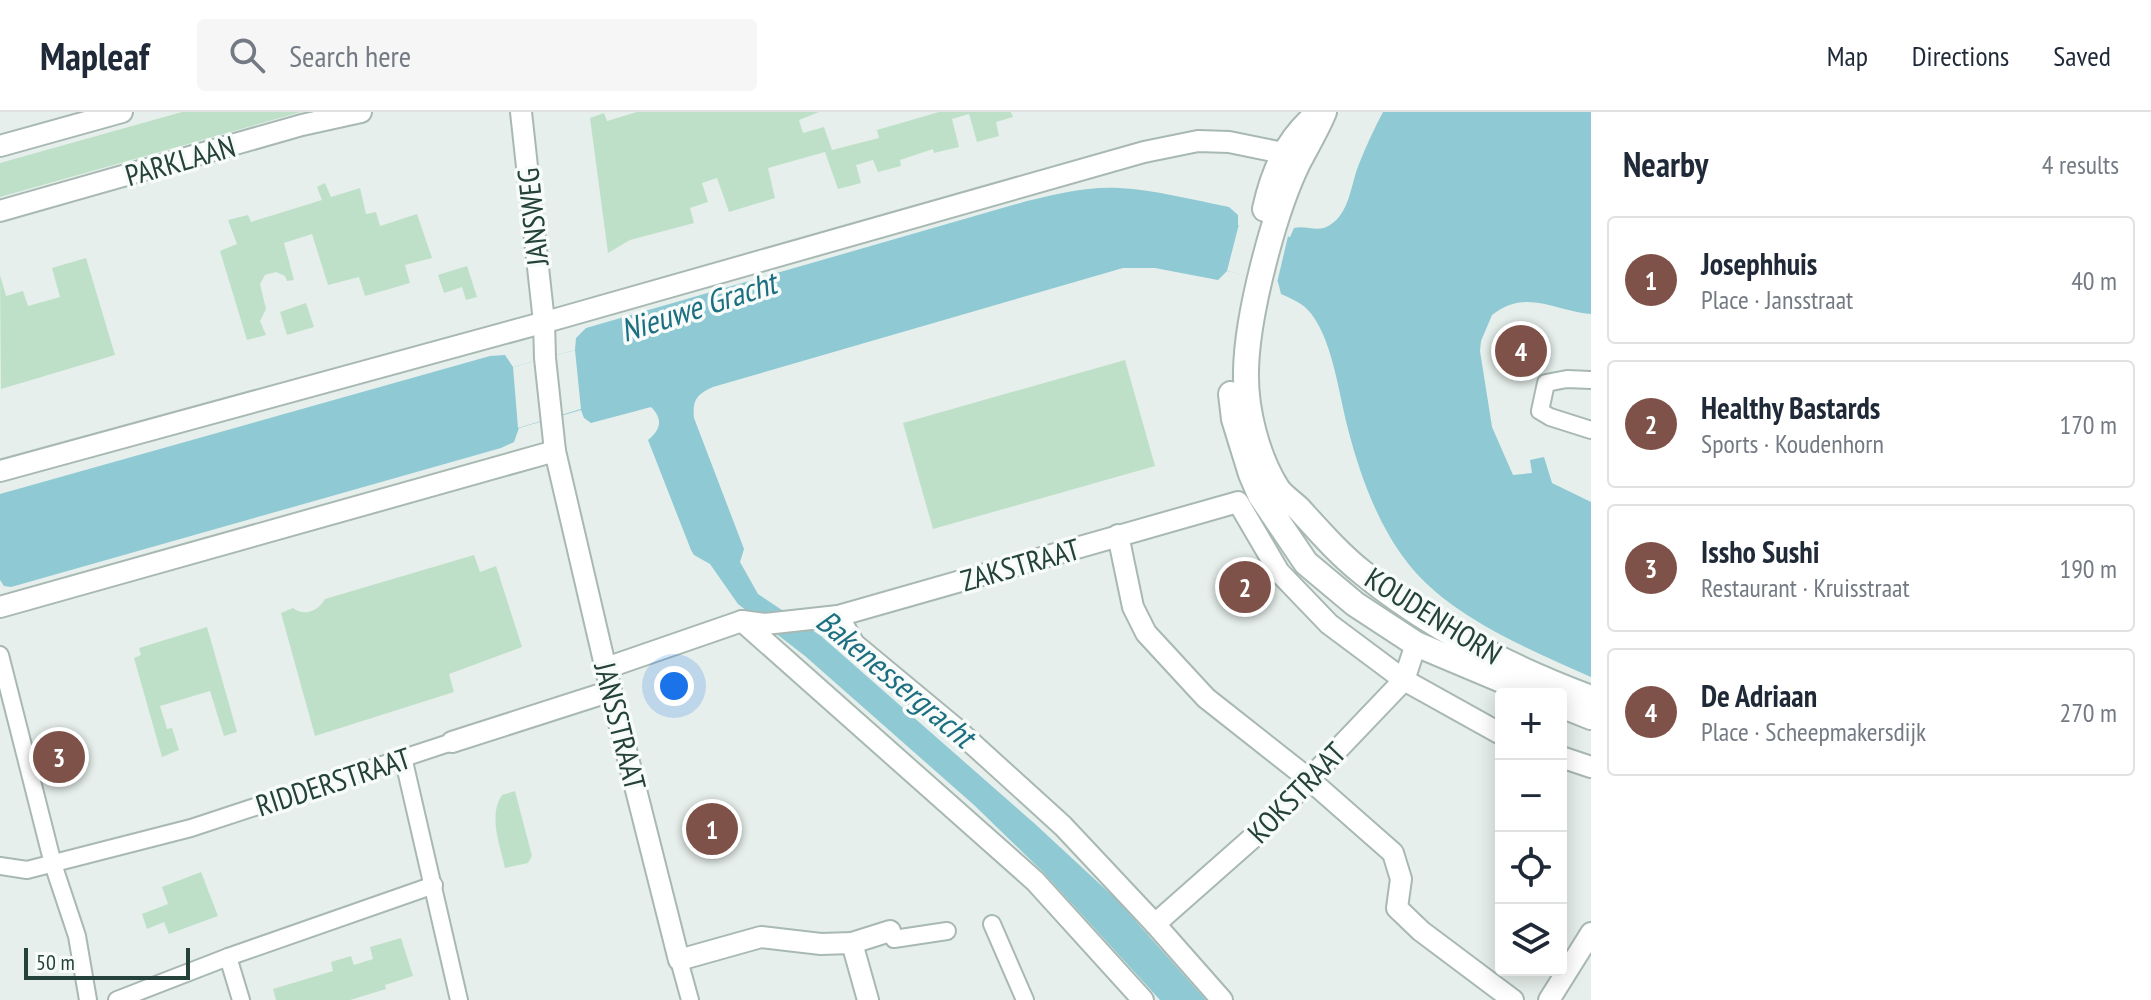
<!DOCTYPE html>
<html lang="en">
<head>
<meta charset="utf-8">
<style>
  body { margin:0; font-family:"PT Sans Narrow",sans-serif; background:#f6f6f7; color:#1f2937 }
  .controls { position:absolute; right:24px; bottom:24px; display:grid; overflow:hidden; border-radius:8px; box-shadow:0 4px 20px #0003 }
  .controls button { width:72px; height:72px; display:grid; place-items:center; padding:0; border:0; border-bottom:2px solid #e0e1e3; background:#fff; color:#1f2937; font:40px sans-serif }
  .scale { position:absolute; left:24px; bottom:20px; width:166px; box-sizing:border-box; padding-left:8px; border:4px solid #24423a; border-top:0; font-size:22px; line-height:28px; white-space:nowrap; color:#24423a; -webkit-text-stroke:6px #f7fbf9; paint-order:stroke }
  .you { position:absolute; left:674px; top:574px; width:28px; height:28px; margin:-20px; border:6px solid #fff; border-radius:50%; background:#1a73e8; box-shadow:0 0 0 12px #1a73e833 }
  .badge { display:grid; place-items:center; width:52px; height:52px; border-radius:50%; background:#7f5249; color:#fff; font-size:26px; font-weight:700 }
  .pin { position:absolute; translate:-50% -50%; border:4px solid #fff; box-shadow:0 2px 8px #0006 }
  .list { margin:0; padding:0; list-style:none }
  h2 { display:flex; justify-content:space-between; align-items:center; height:104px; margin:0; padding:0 32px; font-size:34px }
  h2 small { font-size:26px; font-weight:400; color:#747a83 }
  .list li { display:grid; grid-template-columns:52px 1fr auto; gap:24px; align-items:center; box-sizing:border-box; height:128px; margin:0 16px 16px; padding:0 16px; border:2px solid #e0e1e3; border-radius:8px }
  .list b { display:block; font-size:30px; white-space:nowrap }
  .list p { margin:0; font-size:26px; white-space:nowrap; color:#747a83 }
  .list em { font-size:26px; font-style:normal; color:#747a83 }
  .icon { flex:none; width:44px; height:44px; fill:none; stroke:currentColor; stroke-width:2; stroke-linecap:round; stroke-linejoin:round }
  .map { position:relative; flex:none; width:1591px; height:888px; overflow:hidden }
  header { display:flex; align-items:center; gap:48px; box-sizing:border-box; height:112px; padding:0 40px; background:#fff; border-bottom:2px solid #e0e1e3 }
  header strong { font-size:38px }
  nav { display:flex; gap:44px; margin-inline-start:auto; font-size:28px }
  .search { width:560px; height:72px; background:#f6f6f7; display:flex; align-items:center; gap:20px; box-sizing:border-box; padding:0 28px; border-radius:8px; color:#747a83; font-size:30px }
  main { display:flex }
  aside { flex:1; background:#fff }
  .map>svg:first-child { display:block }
</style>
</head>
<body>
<header>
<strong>Mapleaf</strong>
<div class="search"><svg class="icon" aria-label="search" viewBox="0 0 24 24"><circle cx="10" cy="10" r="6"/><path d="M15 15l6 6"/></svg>Search here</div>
<nav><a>Map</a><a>Directions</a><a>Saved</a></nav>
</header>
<main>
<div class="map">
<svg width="1591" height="888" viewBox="0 0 1591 888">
  <rect width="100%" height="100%" fill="#e6efeb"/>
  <g fill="#bfe0c8">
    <path d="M182 0H301L0 85V51Z"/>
    <path d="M637 0H819L799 8 803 21 824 15 832 38 879 26 877 18 939 0H1011L1013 5 996 10 999 24 977 30 969 2 952 7 959 35 934 41 933 37 900 48 901 54 878 60 873 48 856 53 861 71 838 77 825 40 768 56 775 86 729 100 717 66 702 71 708 90 690 96 694 111 630 128 608 141 590 6 604 1 607 9Z"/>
    <path d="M325 71 331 85 360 76 366 102 376 100 380 114 417 102 432 146 405 153 410 171 365 184 359 165 328 173 312 122 284 131 294 168 287 169 285 164 276 160 265 163 260 172 266 197 260 209 266 223 247 228 220 139 237 132 228 108 248 103 251 110 322 88 317 75Z"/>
    <path d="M86 146 115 243 1 277 0 163 6 184 23 179 28 194 60 185 52 156Z"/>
    <path d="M467 154 477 185 466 188 462 175 444 181 438 163Z"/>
    <path d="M306 191 314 215 287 223 280 200Z"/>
    <path d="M1125 248 1155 354 933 417 903 311Z"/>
    <path d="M474 443 480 460 496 454 522 535 449 562 454 580 315 624 281 501 293 496C305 505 318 499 325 487Z"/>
    <path d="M207 515 237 620 224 624 210 579 160 594 167 617 172 616 179 638 162 645 134 546 141 543 139 536Z"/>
    <path d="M515 679 532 744 528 751 505 756C500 733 488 704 502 683Z"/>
    <path d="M201 760 218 804 169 822 164 810 147 817 142 802 168 792 162 775Z"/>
    <path d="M401 826 413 864 385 873 386 877 350 888H276L273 877 333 859 331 850 351 844 354 853 373 847 370 835Z"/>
  </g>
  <path fill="#8ec9d4" d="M1383 0H1591V202C1553 199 1527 176 1492 203L1481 229 1480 239 1492 315 1513 363 1532 361 1530 348 1544 345 1552 371 1591 390V565C1530 538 1448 504 1407 450 1377 411 1360 363 1348 317 1339 283 1332 222 1307 197 1300 190 1290 186 1281 182L1278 170 1227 159 1218 168 1155 156H1123L713 275C697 282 692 288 694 306L744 437 740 450 758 482 821 524 1034 711 1116 787 1206 888H1160L1042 759 974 693 805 544 738 492 710 452 694 443 691 438 648 328C660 318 664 308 651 295L591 311 584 306 581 298 519 316 514 330 501 336 11 475 4 474 0 468V382L490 244 505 243 513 255 575 238 576 226 586 216 1027 89C1057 82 1088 74 1119 76 1156 78 1193 88 1229 95L1238 103V113L1290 125 1294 116C1307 113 1318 121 1330 113 1350 101 1351 71 1359 52 1366 34 1374 17 1383 0Z"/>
  <g fill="#e6efeb">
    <path d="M1239 112 1288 124 1277 171 1227 159Z"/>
    <path d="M575 238 581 297 518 316 513 255Z"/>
  </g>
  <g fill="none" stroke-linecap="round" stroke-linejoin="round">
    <g stroke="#a8b8b2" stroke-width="20">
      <g id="pedestrian">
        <path d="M1591 268 1567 267 1546 271 1540 299 1550 305 1591 318"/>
        <path d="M0 543 53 752 77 824 88 888"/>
        <path d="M403 645 459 888"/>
        <path d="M0 754 27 758 191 716 452 630"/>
        <path d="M992 812 1025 888"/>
        <path d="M890 819 894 827 947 819"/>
        <path d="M228 845 241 888"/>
        <path d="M679 848 690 888"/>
        <path d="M117 888 228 845 434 773"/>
      </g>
    </g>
    <g stroke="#a8b8b2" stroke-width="24">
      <g id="minor">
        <path d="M521 0 544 210 545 246 555 339 611 579 679 848 761 825 821 832 852 831 890 819"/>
        <path d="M0 34 122 0"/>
        <path d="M0 99 302 13 361 0"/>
        <path d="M0 359 560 206 1144 40 1198 29 1229 30 1283 41"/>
        <path d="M1118 423 1133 495 1146 521 1206 586 1310 668 1393 741 1401 767 1397 796 1421 819 1513 888"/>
        <path d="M0 495 555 339"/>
        <path d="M838 504 854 532 954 615 1063 714 1155 812 1222 888"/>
        <path d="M742 509 1035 769 1143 888"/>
        <path d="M606 556 742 509 765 512 838 504 1238 390 1279 460 1329 512 1404 568 1501 622"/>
        <path d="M452 630 611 579"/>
        <path d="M1561 645 1591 655"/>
        <path d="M1155 812 1258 721 1404 568 1416 532"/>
        <path d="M852 831 868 888"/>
        <path d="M1549 888 1591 821"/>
      </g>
    </g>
    <g stroke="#a8b8b2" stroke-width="28">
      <g id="tertiary">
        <path d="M1324 0C1317 17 1308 32 1299 49 1274 99 1247 203 1246 259 1245 297 1257 344 1277 376 1282 384 1292 390 1299 397 1319 419 1339 442 1363 461 1429 515 1511 556 1591 586"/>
        <path d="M1265 97C1273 61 1286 30 1314 5"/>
        <path d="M1231 282 1234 307 1251 362 1260 383 1306 451 1355 492 1416 532 1535 582"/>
        <path d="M1561 593 1591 605"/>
      </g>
    </g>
    <use href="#pedestrian" stroke="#fff" stroke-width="16"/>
    <use href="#minor" stroke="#fff" stroke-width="20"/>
    <use href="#tertiary" stroke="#fff" stroke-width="24"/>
  </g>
  <g text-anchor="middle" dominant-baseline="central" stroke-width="7" stroke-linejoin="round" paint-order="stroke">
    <g font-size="30" fill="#24423a" stroke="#f7fbf9">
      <text transform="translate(180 48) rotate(-16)">PARKLAAN</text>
      <text transform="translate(532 105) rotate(-96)">JANSWEG</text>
      <text transform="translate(1020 452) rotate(-16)">ZAKSTRAAT</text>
      <text transform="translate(1434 503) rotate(32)">KOUDENHORN</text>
      <text transform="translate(621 614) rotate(76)">JANSSTRAAT</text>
      <text transform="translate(333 669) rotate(-18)">RIDDERSTRAAT</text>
      <text transform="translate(1296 680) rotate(-46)">KOKSTRAAT</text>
    </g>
    <g font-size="32" font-style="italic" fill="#1c6f80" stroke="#f7fbf9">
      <text transform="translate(698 194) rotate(-18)">Nieuwe Gracht</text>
      <text transform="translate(896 566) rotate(40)">Bakenessergracht</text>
    </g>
  </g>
</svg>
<div class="controls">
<button>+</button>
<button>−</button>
<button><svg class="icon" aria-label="locate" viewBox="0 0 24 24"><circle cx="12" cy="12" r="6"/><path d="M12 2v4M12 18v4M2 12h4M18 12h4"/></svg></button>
<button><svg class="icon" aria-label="layers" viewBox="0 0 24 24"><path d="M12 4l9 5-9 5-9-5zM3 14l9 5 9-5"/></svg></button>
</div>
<div class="scale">50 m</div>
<div class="you"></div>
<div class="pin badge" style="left:712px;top:717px">1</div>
<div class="pin badge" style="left:1245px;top:475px">2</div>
<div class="pin badge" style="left:59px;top:645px">3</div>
<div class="pin badge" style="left:1521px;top:239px">4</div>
</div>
<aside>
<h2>Nearby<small>4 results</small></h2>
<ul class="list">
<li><span class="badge">1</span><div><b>Josephhuis</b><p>Place · Jansstraat</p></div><em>40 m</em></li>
<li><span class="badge">2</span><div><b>Healthy Bastards</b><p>Sports · Koudenhorn</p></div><em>170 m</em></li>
<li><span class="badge">3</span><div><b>Issho Sushi</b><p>Restaurant · Kruisstraat</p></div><em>190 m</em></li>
<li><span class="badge">4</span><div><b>De Adriaan</b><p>Place · Scheepmakersdijk</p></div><em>270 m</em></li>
</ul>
</aside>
</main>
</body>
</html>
